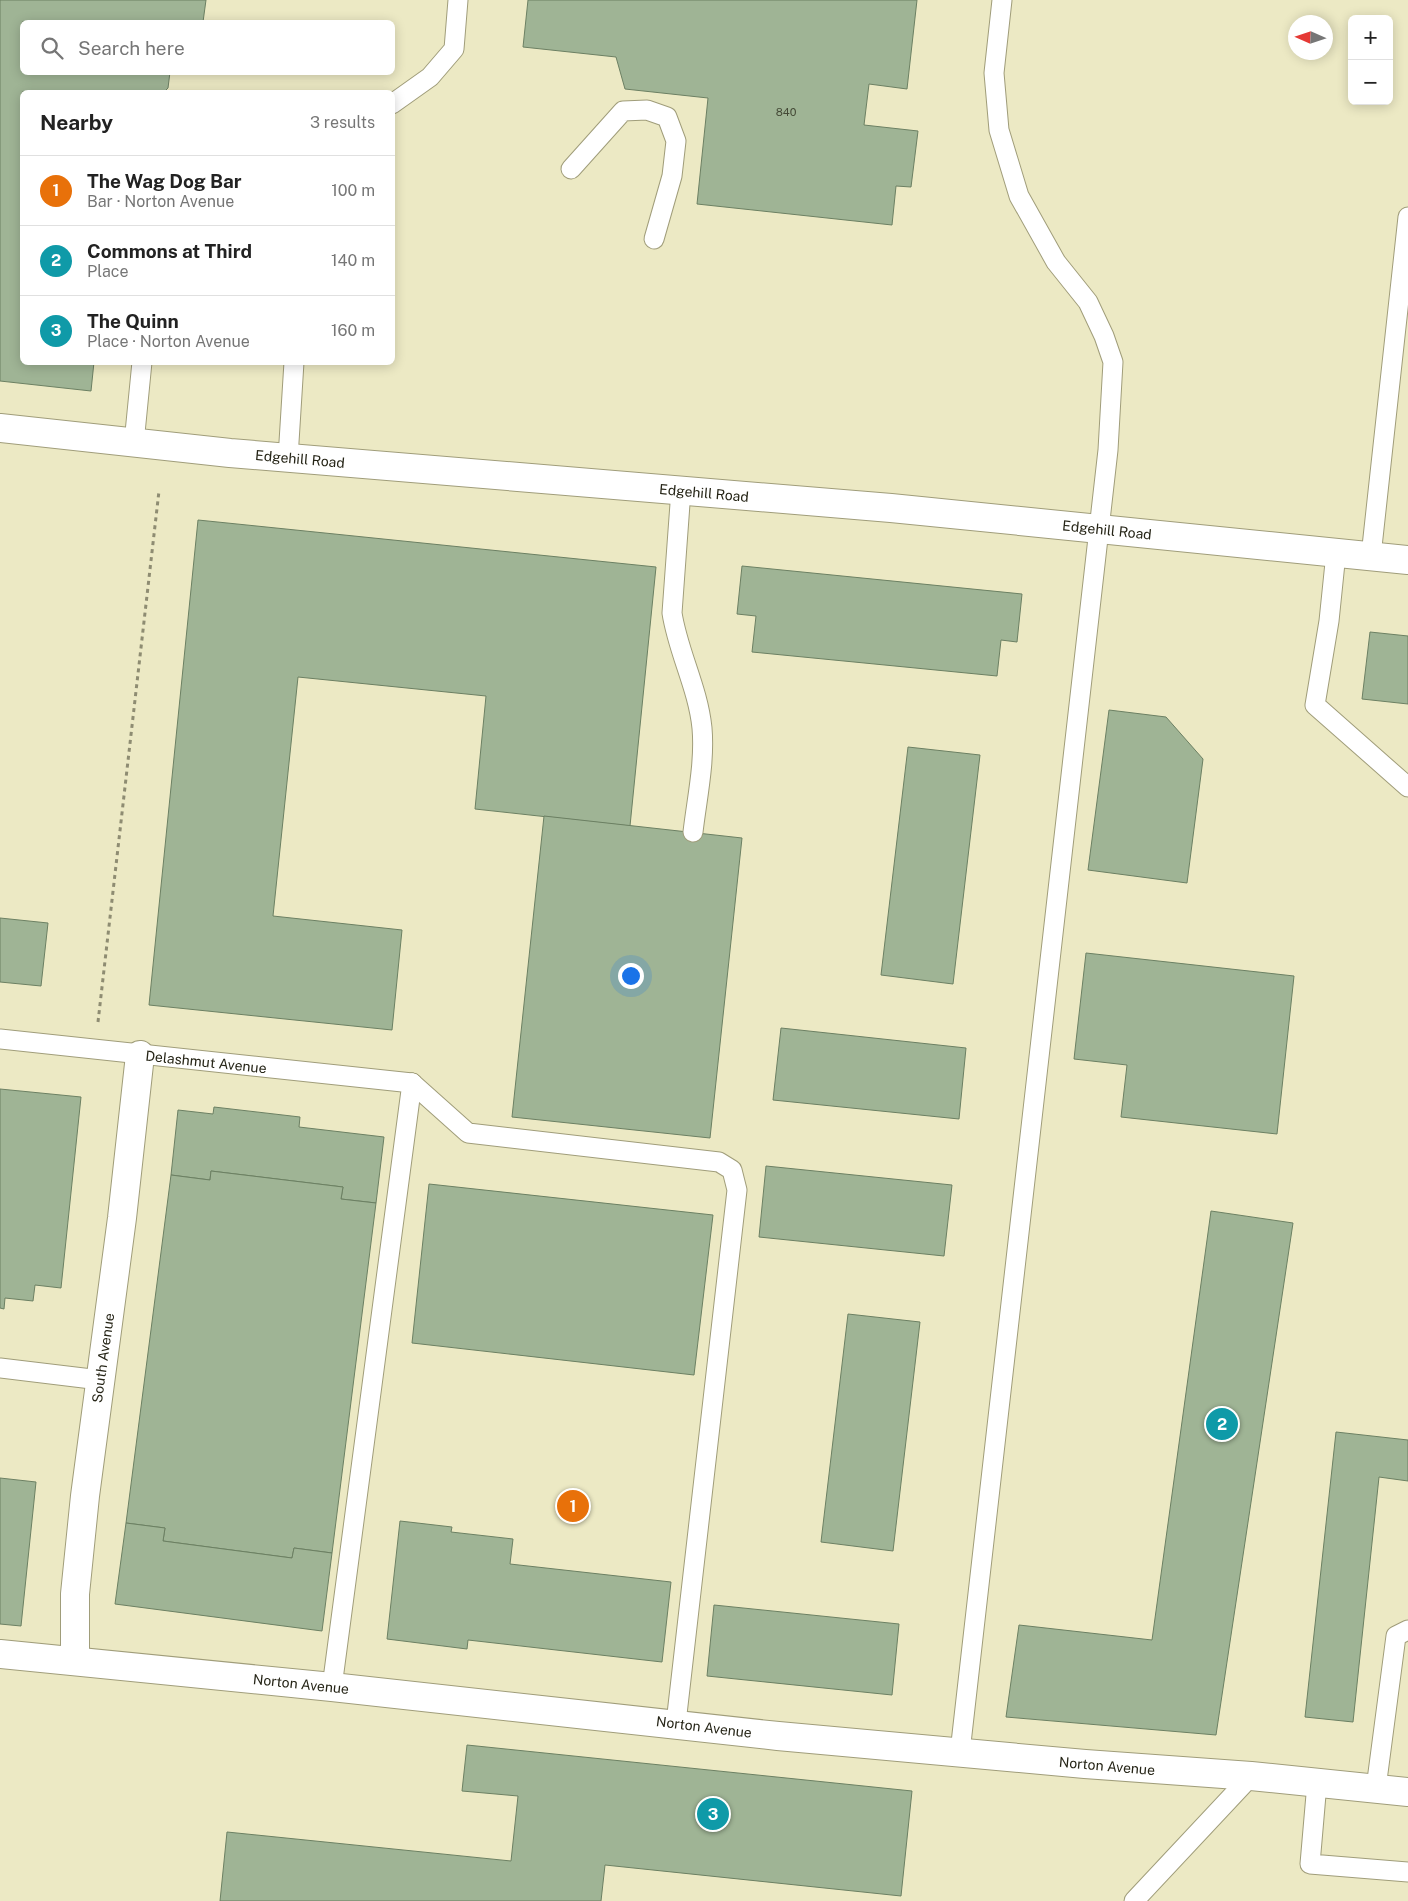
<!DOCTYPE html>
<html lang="en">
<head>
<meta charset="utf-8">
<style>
  body { margin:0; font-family:"Public Sans",sans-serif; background:#f6f6f6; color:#222 }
  .controls { position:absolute; right:15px; top:15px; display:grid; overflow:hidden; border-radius:8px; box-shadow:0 2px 12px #0003 }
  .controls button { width:45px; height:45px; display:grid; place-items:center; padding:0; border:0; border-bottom:1px solid #e0e0e0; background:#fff; color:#222; font:25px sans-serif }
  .compass { position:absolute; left:1288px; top:15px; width:45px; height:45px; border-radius:50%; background:#fff; box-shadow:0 2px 12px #0003; rotate:273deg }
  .you { position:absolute; left:630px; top:975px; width:18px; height:18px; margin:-12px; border:4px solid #fff; border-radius:50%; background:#1a73e8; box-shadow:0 0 0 8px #1a73e833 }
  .badge { display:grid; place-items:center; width:32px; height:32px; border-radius:50%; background:#d93025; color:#fff; font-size:16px; font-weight:700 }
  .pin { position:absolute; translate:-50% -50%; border:2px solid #fff; box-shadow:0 1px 5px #0006 }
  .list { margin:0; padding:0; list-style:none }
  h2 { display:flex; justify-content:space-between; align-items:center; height:65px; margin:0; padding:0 20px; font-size:21px }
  h2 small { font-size:16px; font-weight:400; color:#767676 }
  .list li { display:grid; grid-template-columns:32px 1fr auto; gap:15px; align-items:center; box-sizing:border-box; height:70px; padding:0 20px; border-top:1px solid #e0e0e0 }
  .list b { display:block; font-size:19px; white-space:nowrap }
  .list p { margin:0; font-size:16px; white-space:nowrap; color:#767676 }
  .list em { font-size:16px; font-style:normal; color:#767676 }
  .icon { flex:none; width:28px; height:28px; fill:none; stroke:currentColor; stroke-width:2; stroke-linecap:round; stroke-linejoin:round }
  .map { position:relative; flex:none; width:1408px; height:1901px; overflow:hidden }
  .search { position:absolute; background:#fff; box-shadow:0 2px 12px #0003; left:20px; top:20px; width:375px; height:55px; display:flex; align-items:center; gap:12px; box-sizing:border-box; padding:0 18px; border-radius:8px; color:#767676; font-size:19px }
  .panel { position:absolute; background:#fff; box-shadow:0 2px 12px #0003; left:20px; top:90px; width:375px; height:275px; border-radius:8px }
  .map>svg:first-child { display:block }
</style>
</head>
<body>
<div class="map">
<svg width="1408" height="1901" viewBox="0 0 1408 1901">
  <rect width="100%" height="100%" fill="#ece9c4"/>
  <g fill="#9fb495" stroke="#6c8063">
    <path d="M0 0H206L203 22H22V72H170L168 88 164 92H22V362H94L91 391 0 381Z"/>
    <path d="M528 0H917L907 89 869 84 864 125 918 131 911 187 896 186 892 225 697 204 708 98 625 89 616 57 523 47Z"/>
    <path d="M198 520 656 567 630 826 475 809 486 696 298 677 273 916 402 930 392 1030 149 1005Z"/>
    <path d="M742 566 1022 594 1017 642 1001 640 997 676 752 652 756 616 737 614Z"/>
    <path d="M1370 632 1408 636V704L1362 699Z"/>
    <path d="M1109 710 1166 717 1203 759 1187 883 1088 870Z"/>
    <path d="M908 747 980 755 953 984 881 975Z"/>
    <path d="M544 816 742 838 710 1138 512 1117Z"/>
    <path d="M0 918 48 923 41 986 0 982Z"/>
    <path d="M1086 953 1294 976 1277 1134 1121 1117 1127 1065 1074 1059Z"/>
    <path d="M781 1028 966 1048 959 1119 773 1100Z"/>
    <path d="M0 1089 81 1097 61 1288 35 1285 33 1301 5 1298 4 1309 0 1308Z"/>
    <path d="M214 1107 300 1117 299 1127 384 1137 376 1203 341 1199 343 1187 211 1171 210 1180 171 1175 178 1110 213 1114Z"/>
    <path d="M766 1166 952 1185 944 1256 759 1237Z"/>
    <path d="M211 1171 343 1187 341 1199 376 1203 332 1553 294 1548 292 1558 163 1541 165 1528 126 1523 171 1175 210 1180Z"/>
    <path d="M429 1184 713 1215 694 1375 412 1343Z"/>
    <path d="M1211 1211 1293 1223 1216 1735 1006 1717 1019 1625 1152 1640Z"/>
    <path d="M848 1314 920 1322 893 1551 821 1542Z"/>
    <path d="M1336 1432 1408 1440V1481L1379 1477 1353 1722 1305 1717Z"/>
    <path d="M0 1478 36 1482 21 1626 0 1624Z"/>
    <path d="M400 1521 452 1527 451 1532 513 1539 510 1564 671 1582 662 1662 468 1640 467 1649 387 1639Z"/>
    <path d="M126 1523 165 1528 163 1541 292 1558 294 1548 332 1553 322 1631 115 1604Z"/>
    <path d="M714 1605 899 1624 892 1695 707 1676Z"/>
    <path d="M467 1745 912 1791 901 1896 605 1865 601 1901H220L227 1832 511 1861 518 1796 462 1791Z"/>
  </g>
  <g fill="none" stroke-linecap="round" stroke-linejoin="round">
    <g stroke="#a09d7a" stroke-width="21">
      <g id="lane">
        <path d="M392 104 430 77 454 49 458 0"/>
        <path d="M571 169 623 111 647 110 667 117 676 141 672 176 654 239"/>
        <path d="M134 443 142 362"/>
        <path d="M288 458 294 362"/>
        <path d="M681 490 672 613C678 652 698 688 702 728 705 762 697 798 693 832"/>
        <path d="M1336 553 1329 621 1315 705 1408 787"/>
        <path d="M1371 556 1408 217"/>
        <path d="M0 1039 412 1083"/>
        <path d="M412 1083 468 1133 719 1162 732 1170 737 1190 676 1723"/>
        <path d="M0 1368 100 1380"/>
        <path d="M332 1687 412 1083"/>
        <path d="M960 1752 1108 450 1113 362 1104 336 1088 302 1056 262 1019 196 999 130 994 73 1002 0"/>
        <path d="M1317 1783 1310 1864 1408 1872"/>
        <path d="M1376 1788 1396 1636 1408 1630"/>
        <path d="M1134 1901 1251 1776"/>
      </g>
    </g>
    <g stroke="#a09d7a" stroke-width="30">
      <g id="street">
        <path d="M0 428 230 453 891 508 1408 560"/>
        <path d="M0 1654 332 1687 778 1736 1085 1764 1251 1776 1408 1792"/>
        <path d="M75 1661V1594L85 1496 122 1218 140 1055"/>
      </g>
    </g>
    <path stroke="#8e8c72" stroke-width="3" stroke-dasharray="4 4" stroke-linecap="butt" d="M98 1022 159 491"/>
    <use href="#lane" stroke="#fff" stroke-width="19"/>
    <use href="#street" stroke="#fff" stroke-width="28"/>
  </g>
  <g text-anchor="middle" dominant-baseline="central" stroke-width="4" stroke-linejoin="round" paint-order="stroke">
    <g font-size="11" fill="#444936">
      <text x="786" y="112">840</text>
    </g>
    <g font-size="14" fill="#262517" stroke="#fff">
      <text transform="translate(300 459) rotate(5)">Edgehill Road</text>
      <text transform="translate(704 493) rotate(5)">Edgehill Road</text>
      <text transform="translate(1107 530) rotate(6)">Edgehill Road</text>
      <text transform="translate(206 1062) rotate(6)">Delashmut Avenue</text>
      <text transform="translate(103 1358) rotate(-82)">South Avenue</text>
      <text transform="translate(301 1684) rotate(6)">Norton Avenue</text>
      <text transform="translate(704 1727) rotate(7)">Norton Avenue</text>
      <text transform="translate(1107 1766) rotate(5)">Norton Avenue</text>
    </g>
  </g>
</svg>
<div class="controls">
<button>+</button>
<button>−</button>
</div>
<svg class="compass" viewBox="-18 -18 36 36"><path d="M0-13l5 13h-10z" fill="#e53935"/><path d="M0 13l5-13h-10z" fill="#767676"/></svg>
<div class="you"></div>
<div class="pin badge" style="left:573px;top:1506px;background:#e8710a">1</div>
<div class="pin badge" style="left:1222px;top:1424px;background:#0f9aa8">2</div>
<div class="pin badge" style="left:713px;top:1814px;background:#0f9aa8">3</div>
<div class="search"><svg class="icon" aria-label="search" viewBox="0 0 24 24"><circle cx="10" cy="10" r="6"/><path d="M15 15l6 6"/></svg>Search here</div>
<section class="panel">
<h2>Nearby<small>3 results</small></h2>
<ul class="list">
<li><span class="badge" style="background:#e8710a">1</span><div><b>The Wag Dog Bar</b><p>Bar · Norton Avenue</p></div><em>100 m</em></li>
<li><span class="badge" style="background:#0f9aa8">2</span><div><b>Commons at Third</b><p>Place</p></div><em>140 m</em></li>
<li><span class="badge" style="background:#0f9aa8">3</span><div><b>The Quinn</b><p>Place · Norton Avenue</p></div><em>160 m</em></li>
</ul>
</section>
</div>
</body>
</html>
